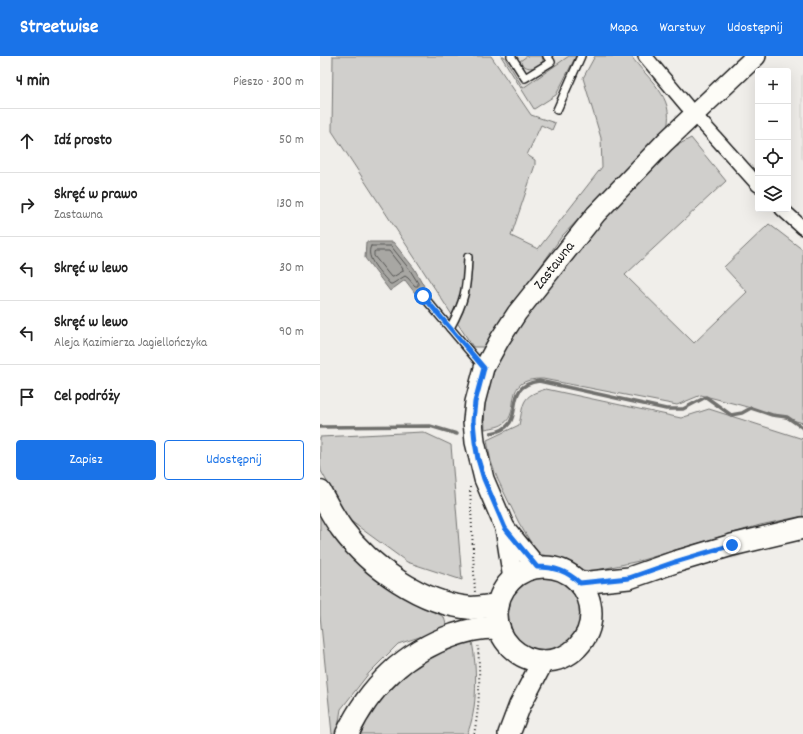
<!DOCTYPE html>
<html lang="pl">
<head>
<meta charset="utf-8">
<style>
  body { margin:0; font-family:Dekko,sans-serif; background:#f6f6f6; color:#222 }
  .controls { position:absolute; right:12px; top:12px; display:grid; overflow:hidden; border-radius:4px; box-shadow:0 4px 16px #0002 }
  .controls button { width:36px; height:36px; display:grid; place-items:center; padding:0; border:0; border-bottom:1px solid #e0e0e0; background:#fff; color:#222; font:20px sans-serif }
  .stop { position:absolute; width:12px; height:12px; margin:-9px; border:3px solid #1a73e8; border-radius:50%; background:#fff }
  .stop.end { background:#1a73e8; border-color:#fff; box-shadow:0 1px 4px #0008 }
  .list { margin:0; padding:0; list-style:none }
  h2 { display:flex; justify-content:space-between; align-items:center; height:52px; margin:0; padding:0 16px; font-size:17px }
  h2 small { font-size:13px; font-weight:400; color:#767676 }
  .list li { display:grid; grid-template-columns:26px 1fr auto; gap:12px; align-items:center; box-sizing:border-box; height:64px; padding:0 16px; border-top:1px solid #e0e0e0 }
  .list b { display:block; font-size:15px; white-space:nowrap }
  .list p { margin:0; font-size:13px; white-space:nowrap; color:#767676 }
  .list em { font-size:13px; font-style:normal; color:#767676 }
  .actions { display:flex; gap:8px; padding:12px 16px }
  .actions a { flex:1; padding:9px 0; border:1px solid #1a73e8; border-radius:4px; text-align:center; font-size:14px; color:#1a73e8 }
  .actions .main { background:#1a73e8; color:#fff }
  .icon { flex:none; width:22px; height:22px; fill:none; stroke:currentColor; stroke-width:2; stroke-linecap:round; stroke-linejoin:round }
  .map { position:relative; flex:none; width:483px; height:678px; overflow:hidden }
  header { display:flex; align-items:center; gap:24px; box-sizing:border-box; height:56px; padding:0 20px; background:#1a73e8; color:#fff }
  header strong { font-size:19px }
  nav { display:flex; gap:22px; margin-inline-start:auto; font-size:14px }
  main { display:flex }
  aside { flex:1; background:#fff }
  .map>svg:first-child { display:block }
</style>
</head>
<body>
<header>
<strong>Streetwise</strong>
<nav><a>Mapa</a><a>Warstwy</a><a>Udostępnij</a></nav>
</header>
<main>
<aside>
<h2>4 min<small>Pieszo · 300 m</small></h2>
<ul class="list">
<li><svg class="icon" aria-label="ahead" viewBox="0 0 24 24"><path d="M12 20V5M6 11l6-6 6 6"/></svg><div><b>Idź prosto</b></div><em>50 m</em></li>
<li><svg class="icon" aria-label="right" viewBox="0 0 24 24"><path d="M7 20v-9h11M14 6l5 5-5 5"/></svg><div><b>Skręć w prawo</b><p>Zastawna</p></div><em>130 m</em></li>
<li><svg class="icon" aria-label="left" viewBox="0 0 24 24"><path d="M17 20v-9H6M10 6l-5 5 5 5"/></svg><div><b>Skręć w lewo</b></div><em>30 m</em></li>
<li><svg class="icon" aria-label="left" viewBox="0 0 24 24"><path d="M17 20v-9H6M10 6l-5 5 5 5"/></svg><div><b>Skręć w lewo</b><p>Aleja Kazimierza Jagiellończyka</p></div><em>90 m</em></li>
<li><svg class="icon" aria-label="arrive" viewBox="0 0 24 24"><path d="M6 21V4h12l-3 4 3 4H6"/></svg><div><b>Cel podróży</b></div></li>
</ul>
<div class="actions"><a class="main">Zapisz</a><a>Udostępnij</a></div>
</aside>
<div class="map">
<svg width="483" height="678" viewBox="0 0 483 678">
  <rect width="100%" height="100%" fill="#f0eeea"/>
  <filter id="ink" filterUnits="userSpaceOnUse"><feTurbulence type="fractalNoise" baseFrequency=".025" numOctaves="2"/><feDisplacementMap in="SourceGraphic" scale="8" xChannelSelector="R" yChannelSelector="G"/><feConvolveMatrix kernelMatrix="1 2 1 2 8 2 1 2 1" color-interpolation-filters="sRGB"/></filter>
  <g filter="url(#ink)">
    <g fill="#e0deda">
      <path d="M183 0H256L236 39 214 53Z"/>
      <path d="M483 18V104L481 102V20Z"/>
    </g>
    <g fill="#d0cfcc" stroke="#767674">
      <path d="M13 0H171L211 59 235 67 232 74 221 69 207 99 215 104V109L191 180 218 193 282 111 281 82 263 22 275 0H311C328 24 355 40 347 72L242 180 164 291H153L12 75Z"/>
      <path d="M181 0H184L203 32 249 0H256L236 39 214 53Z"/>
      <path d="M207 0H222L223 5C215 13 206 15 200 5Z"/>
      <path d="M371 82 406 125 305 219 374 287 427 236 404 211 449 168 483 194V367L420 349 381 339 357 349 223 323C179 322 203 356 183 368 179 371 170 372 165 373L164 353 168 333 174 315 182 299 207 257 276 171 354 91Z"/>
      <path d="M226 333 361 362 389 353 483 383V460L440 469 319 505 268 516 244 505 220 498 213 490 199 467 178 424 171 406 167 384 199 369C204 346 201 340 226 333Z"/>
      <path d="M103 376 131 389 142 524 87 506 28 463 1 415 0 406V381Z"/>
      <path d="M0 460 26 493 68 531 124 561 127 572 78 588 49 617 21 653 17 678H12L0 559Z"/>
      <circle cx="224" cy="559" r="39"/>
      <path d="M146 584 152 586C157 611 158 654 147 678H38L48 658 73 626 110 600Z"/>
    </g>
    <path fill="#a8a7a3" stroke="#706f6d" d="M46 186H73L94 212 104 230 95 237 85 224 70 235 45 202Z"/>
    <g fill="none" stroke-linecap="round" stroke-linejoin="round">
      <g stroke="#545452" stroke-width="1">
        <path d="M51 190H71L90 214 98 227V230H95L88 222 85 220 72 228H70C62 218 44 202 51 190Z"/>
        <path d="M56 195H69L83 213V215L73 221H71L54 200V196Z"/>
      </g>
      <g stroke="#706f6d" stroke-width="3.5">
        <path d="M0 371 110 370 137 378"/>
        <path d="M171 377C212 370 177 331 219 325L346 353H363L386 341 411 359 422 357 431 352 452 359 467 361 483 372"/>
      </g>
      <g stroke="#1c1c1c" stroke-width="10">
        <g id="lane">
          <path d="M191 0 205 22 231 6 227 0"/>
          <path d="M237 54 261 0"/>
          <path d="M103 240 162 310"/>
          <path d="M130 272C145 245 147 232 148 201"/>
        </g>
      </g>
      <g stroke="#1c1c1c" stroke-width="16">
        <g id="street">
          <path d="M325 0 367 50 438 129"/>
          <path d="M462 153 483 172"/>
        </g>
      </g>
      <g stroke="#1c1c1c" stroke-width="22">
        <g id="secondary">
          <path d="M185 472 217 511"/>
          <path d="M193 523 185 472 164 423 155 386 153 365 155 346 164 312 180 283 197 257 276 158 345 86 436 0"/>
        </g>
      </g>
      <g stroke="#1c1c1c" stroke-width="24">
        <g id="primary">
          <circle cx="224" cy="558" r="47"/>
          <path d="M260 527 309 522 355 506 412 489 483 472"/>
          <path d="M189 678 200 649 223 605"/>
        </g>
      </g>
      <g stroke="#1c1c1c" stroke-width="25">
        <g id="highway">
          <path d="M0 436C7 448 13 461 22 473 50 511 102 548 151 552 159 552 169 550 178 549"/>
          <path d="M27 678C49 631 85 596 134 579 150 574 162 571 179 572"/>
        </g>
      </g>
      <g stroke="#1c1c1c" stroke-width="2" stroke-dasharray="1 3" stroke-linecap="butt">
        <path d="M150 431 155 537"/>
        <path d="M154 678C160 649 160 619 158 590"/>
      </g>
      <use href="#lane" stroke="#fdfcf7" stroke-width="7"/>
      <use href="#street" stroke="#fdfcf7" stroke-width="13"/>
      <use href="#secondary" stroke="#fdfcf7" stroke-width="19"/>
      <use href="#primary" stroke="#fdfcf7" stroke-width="21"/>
      <use href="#highway" stroke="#fdfcf7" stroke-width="22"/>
    </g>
  </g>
  <g fill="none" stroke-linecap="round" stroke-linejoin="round" filter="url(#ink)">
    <path stroke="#1a73e8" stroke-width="5" d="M103 240 164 312 155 346 153 365 155 386 158 403 164 423 185 472 217 511C235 511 247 515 260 527L309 522 355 506 412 489"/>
  </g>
  <g text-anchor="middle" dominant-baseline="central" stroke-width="4" stroke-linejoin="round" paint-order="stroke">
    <g font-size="15" fill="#1c1c1c" stroke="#fdfcf7">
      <text transform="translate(235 210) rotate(-52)">Zastawna</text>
    </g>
  </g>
</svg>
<div class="controls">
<button>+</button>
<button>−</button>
<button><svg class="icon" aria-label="locate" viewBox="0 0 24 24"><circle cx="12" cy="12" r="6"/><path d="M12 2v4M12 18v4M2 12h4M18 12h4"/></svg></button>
<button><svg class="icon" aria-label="layers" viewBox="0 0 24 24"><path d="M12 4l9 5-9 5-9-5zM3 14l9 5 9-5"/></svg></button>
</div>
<div class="stop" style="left:103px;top:240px"></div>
<div class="stop end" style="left:412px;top:489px"></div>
</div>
</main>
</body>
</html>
